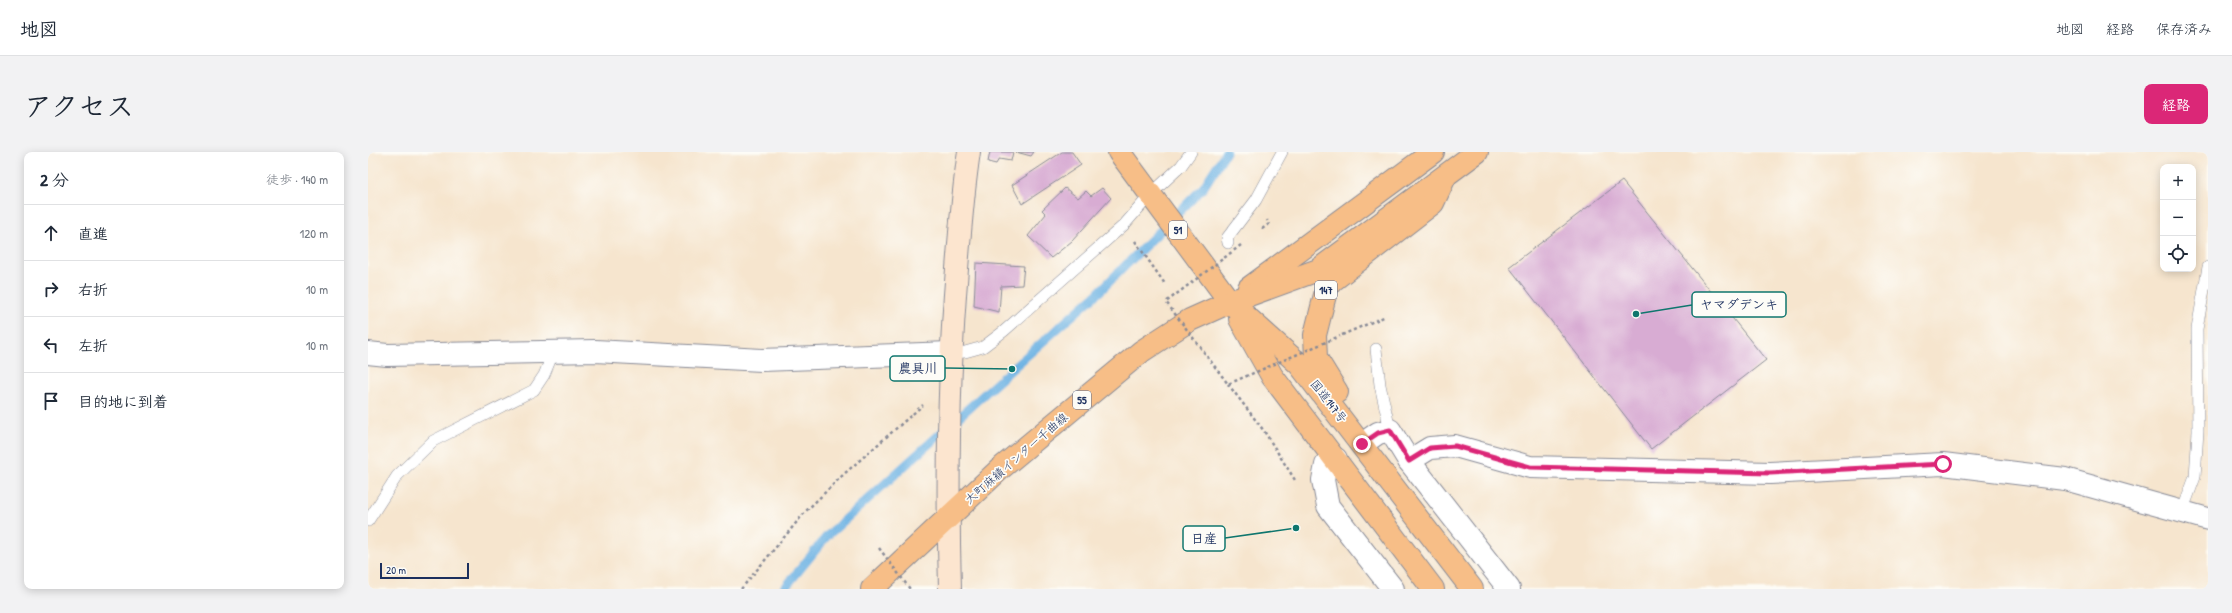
<!DOCTYPE html>
<html lang="ja">
<head>
<meta charset="utf-8">
<style>
  body { margin:0; font-family:"Patrick Hand","Klee One",sans-serif; background:#f2f2f3; color:#1f2937 }
  .controls { position:absolute; right:12px; top:12px; display:grid; overflow:hidden; border-radius:8px; box-shadow:0 2px 10px #0003 }
  .controls button { width:36px; height:36px; display:grid; place-items:center; padding:0; border:0; border-bottom:1px solid #e0e1e3; background:#fff; color:#1f2937; font:20px sans-serif }
  .scale { position:absolute; left:12px; bottom:10px; width:89px; box-sizing:border-box; padding-left:4px; border:2px solid #1b2f5e; border-top:0; font-size:11px; line-height:14px; white-space:nowrap; color:#1b2f5e; -webkit-text-stroke:3px #fdfcf7; paint-order:stroke }
  .stop { position:absolute; width:12px; height:12px; margin:-9px; border:3px solid #db2777; border-radius:50%; background:#fff }
  .stop.end { background:#db2777; border-color:#fff; box-shadow:0 1px 4px #0008 }
  .list { margin:0; padding:0; list-style:none }
  h2 { display:flex; justify-content:space-between; align-items:center; height:52px; margin:0; padding:0 16px; font-size:17px }
  h2 small { font-size:13px; font-weight:400; color:#747a83 }
  .list li { display:grid; grid-template-columns:26px 1fr auto; gap:12px; align-items:center; box-sizing:border-box; height:56px; padding:0 16px; border-top:1px solid #e0e1e3 }
  .list b { display:block; font-size:15px; white-space:nowrap }
  .list em { font-size:13px; font-style:normal; color:#747a83 }
  .icon { flex:none; width:22px; height:22px; fill:none; stroke:currentColor; stroke-width:2; stroke-linecap:round; stroke-linejoin:round }
  .map { position:relative; flex:none; width:1840px; height:437px; overflow:hidden; border-radius:8px }
  header { display:flex; align-items:center; gap:24px; box-sizing:border-box; height:56px; padding:0 20px; background:#fff; border-bottom:1px solid #e0e1e3 }
  header strong { font-size:19px }
  nav { display:flex; gap:22px; margin-inline-start:auto; font-size:14px }
  .intro { display:flex; align-items:center; justify-content:space-between; box-sizing:border-box; height:96px; padding:0 24px }
  h1 { margin:0; font-size:28px }
  .button { padding:10px 18px; border-radius:8px; background:#db2777; color:#fff; font-size:14px; font-weight:700 }
  main { display:flex; gap:24px; padding:0 24px }
  aside { flex:1; background:#fff; border-radius:8px; box-shadow:0 2px 10px #0003 }
  .map>svg:first-child { display:block }
</style>
</head>
<body>
<header>
<strong>地図</strong>
<nav><a>地図</a><a>経路</a><a>保存済み</a></nav>
</header>
<div class="intro"><h1>アクセス</h1><a class="button">経路</a></div>
<main>
<aside>
<h2>2 分<small>徒歩 · 140 m</small></h2>
<ul class="list">
<li><svg class="icon" aria-label="ahead" viewBox="0 0 24 24"><path d="M12 20V5M6 11l6-6 6 6"/></svg><div><b>直進</b></div><em>120 m</em></li>
<li><svg class="icon" aria-label="right" viewBox="0 0 24 24"><path d="M7 20v-9h11M14 6l5 5-5 5"/></svg><div><b>右折</b></div><em>10 m</em></li>
<li><svg class="icon" aria-label="left" viewBox="0 0 24 24"><path d="M17 20v-9H6M10 6l-5 5 5 5"/></svg><div><b>左折</b></div><em>10 m</em></li>
<li><svg class="icon" aria-label="arrive" viewBox="0 0 24 24"><path d="M6 21V4h12l-3 4 3 4H6"/></svg><div><b>目的地に到着</b></div></li>
</ul>
</aside>
<div class="map">
<svg width="1840" height="437" viewBox="0 0 1840 437">
  <rect width="100%" height="100%" fill="#fdfcf7"/>
  <filter id="ink" filterUnits="userSpaceOnUse"><feTurbulence type="fractalNoise" baseFrequency=".025" numOctaves="2"/><feDisplacementMap in="SourceGraphic" scale="8" xChannelSelector="R" yChannelSelector="G"/><feConvolveMatrix kernelMatrix="1 2 1 2 8 2 1 2 1" color-interpolation-filters="sRGB"/></filter>
  <filter id="wash" filterUnits="userSpaceOnUse"><feTurbulence type="fractalNoise" baseFrequency=".012" numOctaves="4" result="noise"/><feDisplacementMap in="SourceGraphic" scale="16" xChannelSelector="R" yChannelSelector="G"/><feGaussianBlur stdDeviation="0.9" result="paint"/><feColorMatrix in="noise" values="0 0 0 0 0 0 0 0 0 0 0 0 0 0 0 0 0 1.4 0 .05"/><feComposite in="paint" operator="in"/></filter>
  <g filter="url(#wash)">
    <rect width="100%" height="100%" fill="#f6e5ce"/>
    <g fill="none" stroke-linecap="round" stroke-linejoin="round">
      <path stroke="#6db2e3" stroke-width="9" d="M416 437 459 384 644 217 730 141 835 36 858 0"/>
    </g>
    <g id="blocks">
      <g fill="#d8acd3">
        <path d="M622 0H645L643 9 631 7 628 12 620 10Z"/>
        <path d="M648 0H666L663 4Z"/>
        <path d="M694 0H704L713 13 654 52 644 33Z"/>
        <path d="M1254 29 1398 208 1283 297 1141 115Z"/>
        <path d="M697 36 710 46 718 39 723 44 734 36 743 46 704 89 683 106 660 84 678 62 674 58Z"/>
        <path d="M608 111 656 114 654 133 633 134 631 160 606 154Z"/>
      </g>
    </g>
  </g>
  <g filter="url(#ink)">
    <use href="#blocks" fill-opacity="0" stroke="#888a96" stroke-width="1"/>
    <g fill="none" stroke-linecap="round" stroke-linejoin="round">
      <g stroke="#888a96" stroke-width="12">
        <g id="lane">
          <path d="M860 91 859 86 888 48 914 0"/>
          <path d="M1008 197 1012 233 1022 278"/>
          <path d="M582 201 597 200 615 195 636 179 756 73 783 42 813 14 823 0"/>
          <path d="M1814 360 1827 325 1830 279 1829 177 1840 115"/>
          <path d="M0 369 29 324 65 289 166 238 176 223 186 199"/>
        </g>
      </g>
      <g stroke="#888a96" stroke-width="24">
        <g id="street">
          <path d="M0 201 19 203 227 199 394 208 582 201"/>
          <path d="M994 292 1010 281 1022 278 1041 309 1141 437"/>
          <path d="M968 307 958 313 955 328 960 354 1025 437"/>
          <path d="M1041 309 1062 296 1087 294 1162 315 1402 321 1575 312 1697 327 1840 367"/>
        </g>
      </g>
      <g stroke="#888a96" stroke-width="24">
        <path id="secondary" d="M582 437C579 329 580 225 589 117 592 78 595 39 601 0"/>
      </g>
      <g stroke="#888a96" stroke-width="24">
        <path id="primary" d="M504 437 632 317 774 199 822 168 862 150 751 0"/>
      </g>
      <g stroke="#888a96" stroke-width="24">
        <g id="highway">
          <path d="M881 136 1065 0"/>
          <path d="M862 150 931 212 1104 437"/>
          <path d="M862 150 950 118 1109 0"/>
          <path d="M872 167 904 224 1065 437"/>
          <path d="M969 240 948 206 947 183 959 135 964 129 1065 51 1077 25"/>
        </g>
      </g>
      <g stroke="#888a96" stroke-width="2.5" stroke-dasharray="3 3" stroke-linecap="butt">
        <path d="M894 77 901 72 899 68"/>
        <path d="M767 89 797 132"/>
        <path d="M974 183 1018 164"/>
        <path d="M860 232 896 279 927 328"/>
        <path d="M373 437 438 359 476 322 555 253"/>
      </g>
      <use href="#lane" stroke="#fff" stroke-width="11"/>
      <use href="#street" stroke="#fff" stroke-width="22"/>
      <use href="#secondary" stroke="#fce5cf" stroke-width="22"/>
      <use href="#primary" stroke="#f7be87" stroke-width="22"/>
      <use href="#highway" stroke="#f7be87" stroke-width="22"/>
      <g stroke="#888a96" stroke-width="2.5" stroke-dasharray="3 3" stroke-linecap="butt">
        <path d="M873 93 798 150 860 232 972 184"/>
        <path d="M511 396 542 437"/>
      </g>
    </g>
  </g>
  <g fill="none" stroke-linecap="round" stroke-linejoin="round" filter="url(#ink)">
    <path stroke="#db2777" stroke-width="5" d="M994 292 1010 281 1022 278 1041 309 1062 296 1087 294 1162 315 1402 321 1575 312"/>
  </g>
  <g text-anchor="middle" dominant-baseline="central" stroke-width="3.5" stroke-linejoin="round" paint-order="stroke">
    <g fill="#fdfcf7" stroke="#5f6c8c" stroke-width="1">
      <rect x="801" y="69" width="18" height="18" rx="3"/>
      <rect x="947" y="129" width="22" height="18" rx="3"/>
      <rect x="705" y="239" width="18" height="18" rx="3"/>
    </g>
    <g font-size="11" font-weight="bold" fill="#1b2f5e">
      <text x="810" y="78">51</text>
      <text x="958" y="138">147</text>
      <text x="714" y="248">55</text>
    </g>
    <g font-size="12" fill="#1b2f5e" stroke="#fdfcf7">
      <text transform="translate(961 249) rotate(52)">国道147号</text>
      <text transform="translate(648 306) rotate(-41)">大町麻績インター千曲線</text>
    </g>
  </g>
  <path fill="none" stroke="#0f766e" stroke-width="1.5" d="M1268 162L1324 153M644 217L577 216M928 376L857 386"/>
  <g fill="#0f766e" stroke="#fdfcf7" stroke-width="1.5">
    <circle cx="1268" cy="162" r="4"/>
    <circle cx="644" cy="217" r="4"/>
    <circle cx="928" cy="376" r="4"/>
  </g>
  <g fill="#fdfcf7" stroke="#0f766e" stroke-width="1.5">
    <rect x="1324" y="140" width="94" height="25" rx="4"/>
    <rect x="522" y="204" width="55" height="25" rx="4"/>
    <rect x="815" y="374" width="42" height="25" rx="4"/>
  </g>
  <g font-size="13" text-anchor="middle" font-weight="bold" fill="#1b2f5e">
    <text x="1371" y="157">ヤマダデンキ</text>
    <text x="550" y="221">農具川</text>
    <text x="836" y="391">日産</text>
  </g>
</svg>
<div class="controls">
<button>+</button>
<button>−</button>
<button><svg class="icon" aria-label="locate" viewBox="0 0 24 24"><circle cx="12" cy="12" r="6"/><path d="M12 2v4M12 18v4M2 12h4M18 12h4"/></svg></button>
</div>
<div class="scale">20 m</div>
<div class="stop" style="left:1575px;top:312px"></div>
<div class="stop end" style="left:994px;top:292px"></div>
</div>
</main>
</body>
</html>
